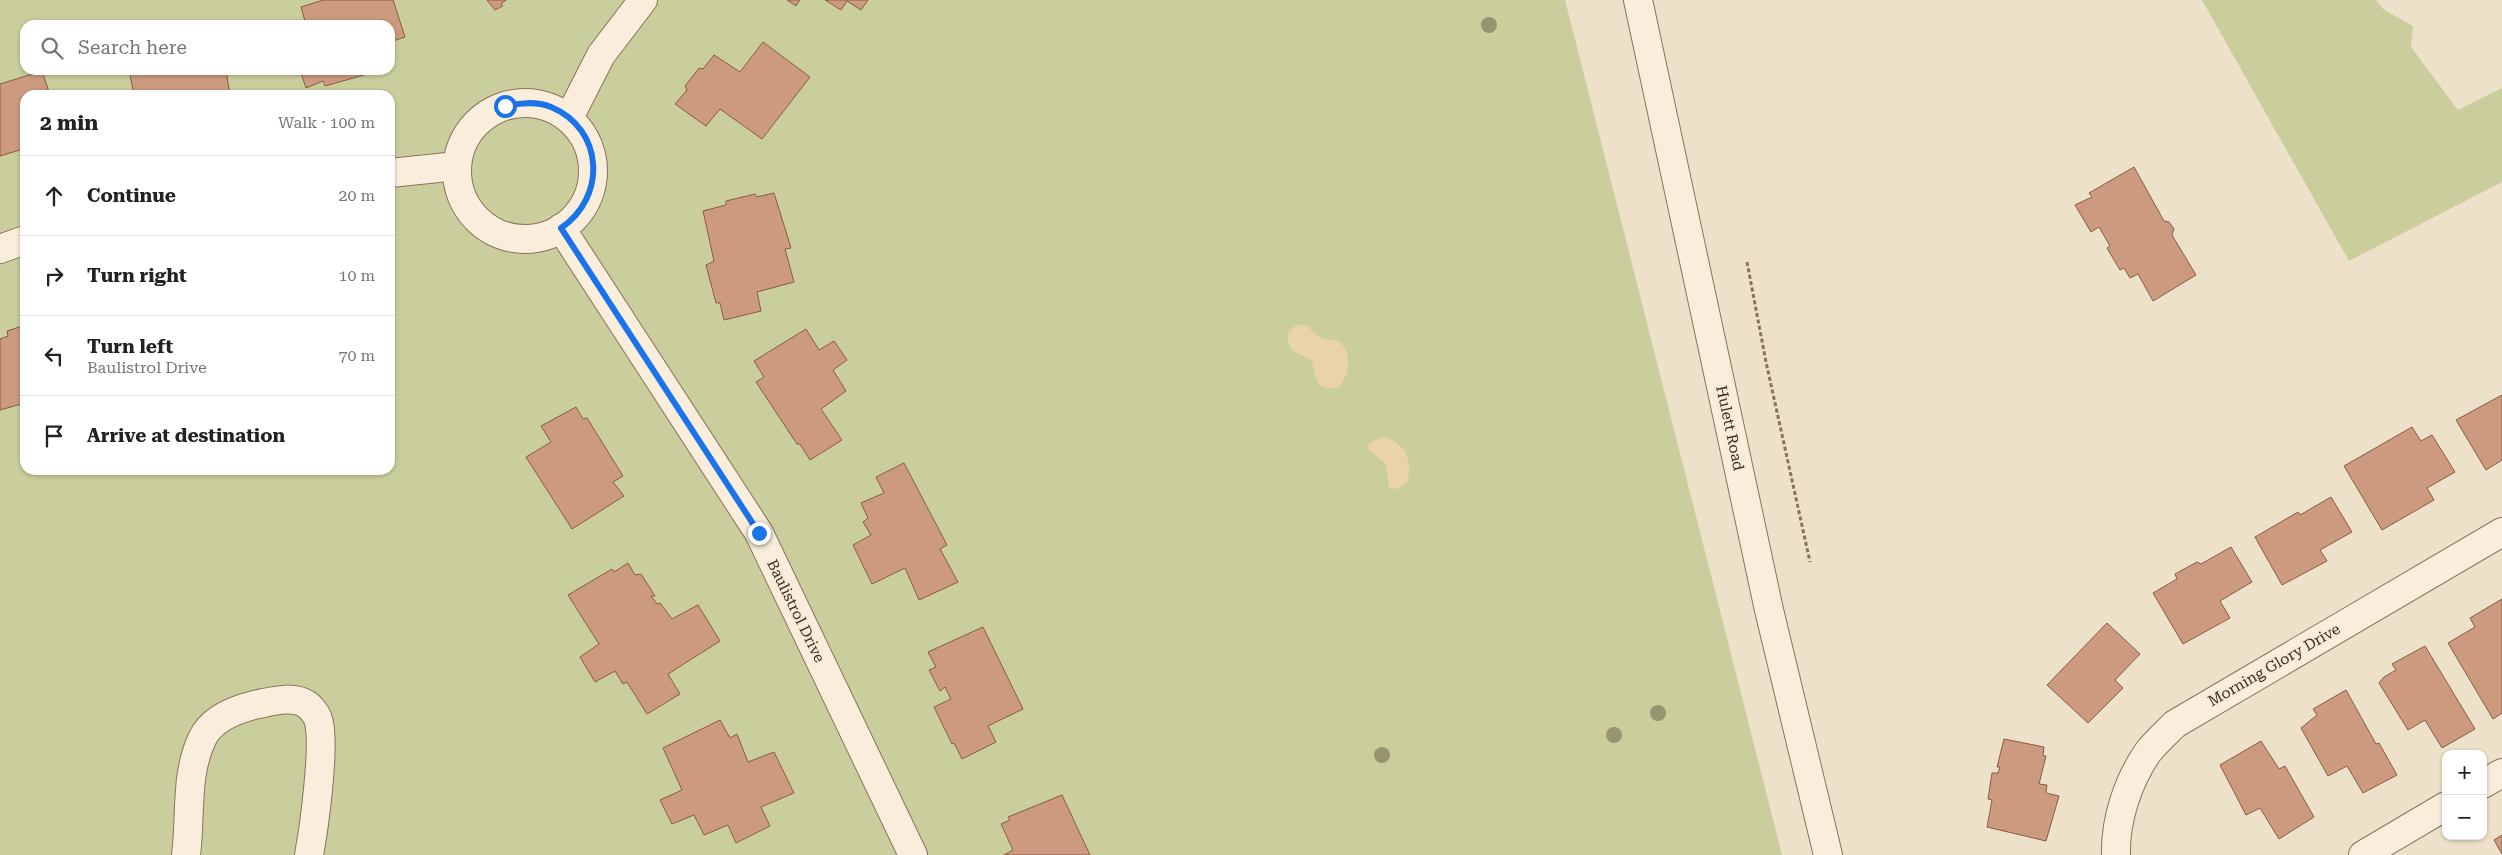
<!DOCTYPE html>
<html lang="en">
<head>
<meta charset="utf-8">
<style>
  body { margin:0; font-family:"Roboto Serif",serif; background:#f2f2f2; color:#222 }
  .controls { position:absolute; right:15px; bottom:15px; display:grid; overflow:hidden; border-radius:10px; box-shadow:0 1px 4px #0004 }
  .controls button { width:45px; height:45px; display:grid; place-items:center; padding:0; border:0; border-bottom:1px solid #e0e0e0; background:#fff; color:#222; font:25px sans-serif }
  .stop { position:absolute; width:15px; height:15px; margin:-11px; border:4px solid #1a73e8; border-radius:50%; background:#fff }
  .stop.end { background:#1a73e8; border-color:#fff; box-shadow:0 1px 5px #0008 }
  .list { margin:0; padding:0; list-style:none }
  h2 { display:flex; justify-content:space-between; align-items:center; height:65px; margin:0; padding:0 20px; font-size:21px }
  h2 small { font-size:16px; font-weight:400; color:#767676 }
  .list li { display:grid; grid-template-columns:32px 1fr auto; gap:15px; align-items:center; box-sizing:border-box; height:80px; padding:0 20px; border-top:1px solid #e0e0e0 }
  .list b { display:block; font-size:19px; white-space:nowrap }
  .list p { margin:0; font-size:16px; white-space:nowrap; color:#767676 }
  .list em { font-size:16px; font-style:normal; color:#767676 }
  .icon { flex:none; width:28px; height:28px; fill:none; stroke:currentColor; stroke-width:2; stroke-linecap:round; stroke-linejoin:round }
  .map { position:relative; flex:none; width:2502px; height:855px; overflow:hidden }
  .search { position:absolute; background:#fff; box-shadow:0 1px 4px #0004; left:20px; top:20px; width:375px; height:55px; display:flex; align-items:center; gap:12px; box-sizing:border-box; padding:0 18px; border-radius:15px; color:#767676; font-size:19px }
  .panel { position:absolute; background:#fff; box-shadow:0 1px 4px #0004; left:20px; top:90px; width:375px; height:385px; border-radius:15px }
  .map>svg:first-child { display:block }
</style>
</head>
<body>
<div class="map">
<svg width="2502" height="855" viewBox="0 0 2502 855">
  <rect width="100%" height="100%" fill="#eee1c9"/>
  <g fill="#cacd9c" fill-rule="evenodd">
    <path d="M0 0H1565L1782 855H0ZM25 25H390V70H25ZM25 95H390V470H25Z"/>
    <path d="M2202 0H2376L2384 10 2413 26 2411 47 2458 110 2502 88V182L2349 261Z"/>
  </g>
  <g fill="#e9d3a7">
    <path d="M1303 324C1311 327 1314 335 1321 338 1327 341 1336 338 1340 342 1353 354 1350 378 1337 388 1315 392 1315 376 1312 361 1296 351 1287 354 1288 332L1296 325Z"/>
    <path d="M1384 437C1406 443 1412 460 1408 481L1397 489 1389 488 1386 464 1368 449 1369 443Z"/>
  </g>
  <g fill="#cc9a7f" stroke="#8a5b43">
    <path d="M323 0H393L405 37 390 42V25H306L301 7Z"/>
    <path d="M487 0H506L501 4 503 6 495 10Z"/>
    <path d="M787 0H800L796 6Z"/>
    <path d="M825 0H868L861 10 847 1 841 10Z"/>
    <path d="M763 42 810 77 762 139 720 109 706 126 675 104 687 90 685 86 699 68 703 69 714 55 740 72Z"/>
    <path d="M129 70H226L230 95H134Z"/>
    <path d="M300 70H362L364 75 325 86 323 81 306 88Z"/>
    <path d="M42 71 50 95H25V151L23 149 0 156V84Z"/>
    <path d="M2134 167 2164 221 2169 222 2174 229 2172 235 2196 275 2153 301 2138 274 2130 278 2124 268 2120 270 2107 248 2110 246 2099 227 2091 232 2075 205 2092 197 2089 193Z"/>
    <path d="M774 193 791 248 785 249 794 282 757 292 761 311 724 320 720 303H716L706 265 714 261 703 211 726 205V201L755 194 757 197Z"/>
    <path d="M25 325V403L0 410V339L8 336 7 331Z"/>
    <path d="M806 329 819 350 834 341 847 360 833 370 846 391 821 409 842 440 810 460 800 444H797L756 382 764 377 754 361Z"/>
    <path d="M2502 395V460L2486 470 2456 420Z"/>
    <path d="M576 407 583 419 587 418 623 476 613 482 624 496 572 529 526 457 551 442 541 426Z"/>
    <path d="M2412 427 2421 441 2432 435 2455 472 2427 488 2434 500 2382 530 2344 466Z"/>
    <path d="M904 463 947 545 940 549 958 582 919 600 905 568 872 584 853 545 871 535 863 522 868 518 861 503 884 493 876 477Z"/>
    <path d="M2331 497 2352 532 2320 550 2327 561 2282 585 2255 537 2298 512 2300 515Z"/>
    <path d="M2231 547 2252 582 2220 601 2230 618 2183 644 2153 593 2177 579 2175 574 2197 562 2201 564Z"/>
    <path d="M628 563 635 575 641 574 655 596H651L657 604 660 603 672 619 698 605 720 641 668 674 680 694 647 714 627 682 623 684 615 671 595 682 580 657 599 644 568 595 612 569 614 572Z"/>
    <path d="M2502 599V713L2493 719 2448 643 2475 627 2470 618Z"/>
    <path d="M2107 623 2140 654 2115 680 2123 688 2088 723 2047 685Z"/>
    <path d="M983 627 1023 709 988 726 996 742 962 759 954 743 952 744 934 707 951 699 945 687 940 691 929 670 936 667 928 652Z"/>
    <path d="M2425 646 2475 729 2442 748 2425 720 2408 730 2379 683 2384 677 2396 670 2392 664Z"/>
    <path d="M2346 690 2376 744 2379 743 2397 775 2363 793 2347 766 2328 776 2301 728 2317 715 2313 709Z"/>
    <path d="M720 720 730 738 737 734 748 762 774 752 794 793 761 807 770 826 736 843 728 825 704 835 694 815 672 824 660 800 682 790 663 748Z"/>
    <path d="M2004 739 2044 747 2043 756H2046L2039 784 2047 785 2046 793 2059 796 2046 841 1987 827 1992 800 1988 799 1992 773H1998L2000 767H1997Z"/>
    <path d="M2261 741 2279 769 2285 766 2314 817 2279 839 2260 808 2246 815 2220 765Z"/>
    <path d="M1062 795 1090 855H1004L1013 850 1001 824 1010 820 1008 817Z"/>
    <path d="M2502 835V854L2494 840Z"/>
  </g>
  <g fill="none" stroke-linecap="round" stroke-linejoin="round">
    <g stroke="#8b725d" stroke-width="30">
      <g id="minor">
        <path d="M1638 0 1769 610 1828 855"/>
        <circle cx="525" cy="171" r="68"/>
        <path d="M569 118 601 55 643 0"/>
        <path d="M390 173 457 166"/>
        <path d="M561 228 759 533 913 855"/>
        <path d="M0 249 25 240"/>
        <path d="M2483 784 2502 773"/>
        <path d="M186 855C191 816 185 775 202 739 211 719 234 710 254 705 270 702 291 695 306 704 310 706 317 715 318 719 326 742 314 828 309 855"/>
        <path d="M2116 855C2115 820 2128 781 2148 752 2156 742 2166 733 2175 724L2502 532"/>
        <path d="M2363 855 2446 806"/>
      </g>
    </g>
    <path stroke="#8b725d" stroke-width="3" stroke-dasharray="4 2.5" stroke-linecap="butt" d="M1747 262 1766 362 1810 562"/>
    <use href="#minor" stroke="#f9eedc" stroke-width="28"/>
  </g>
  <g fill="#969570">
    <circle cx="1489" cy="25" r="8"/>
    <circle cx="1658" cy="713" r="8"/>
    <circle cx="1614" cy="735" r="8"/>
    <circle cx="1382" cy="755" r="8"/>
  </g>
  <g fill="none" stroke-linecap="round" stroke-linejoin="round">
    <path stroke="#1a73e8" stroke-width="6" d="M505 106C520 103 536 101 551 107 604 129 607 197 561 228L759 533"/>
  </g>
  <g text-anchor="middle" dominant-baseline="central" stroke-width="5" stroke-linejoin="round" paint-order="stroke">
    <g font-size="15" fill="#3b2c21" stroke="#f6ebd8">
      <text transform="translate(1730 428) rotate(78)">Hulett Road</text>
      <text transform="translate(796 611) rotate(64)">Baulistrol Drive</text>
      <text transform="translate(2274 665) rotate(-30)">Morning Glory Drive</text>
    </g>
  </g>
</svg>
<div class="controls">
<button>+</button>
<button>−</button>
</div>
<div class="stop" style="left:505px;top:106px"></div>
<div class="stop end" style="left:759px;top:533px"></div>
<div class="search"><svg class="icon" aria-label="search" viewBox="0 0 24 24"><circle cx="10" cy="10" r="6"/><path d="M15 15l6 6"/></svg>Search here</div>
<section class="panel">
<h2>2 min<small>Walk · 100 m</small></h2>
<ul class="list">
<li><svg class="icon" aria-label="ahead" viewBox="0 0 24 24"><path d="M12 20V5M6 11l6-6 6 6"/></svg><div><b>Continue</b></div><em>20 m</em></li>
<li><svg class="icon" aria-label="right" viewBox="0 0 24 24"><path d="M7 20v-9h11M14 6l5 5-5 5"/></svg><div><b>Turn right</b></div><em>10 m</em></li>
<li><svg class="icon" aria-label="left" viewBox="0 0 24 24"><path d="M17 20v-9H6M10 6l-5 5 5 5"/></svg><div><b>Turn left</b><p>Baulistrol Drive</p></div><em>70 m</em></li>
<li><svg class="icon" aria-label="arrive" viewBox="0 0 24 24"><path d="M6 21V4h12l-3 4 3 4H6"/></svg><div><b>Arrive at destination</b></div></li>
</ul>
</section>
</div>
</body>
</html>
